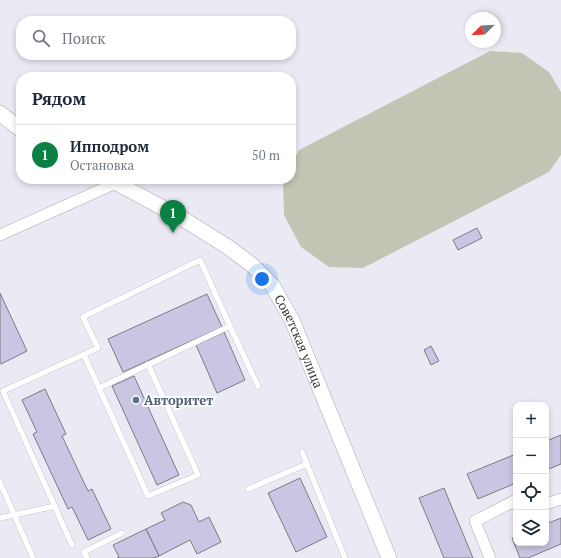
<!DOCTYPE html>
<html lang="ru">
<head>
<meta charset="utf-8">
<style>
  body { margin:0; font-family:"PT Serif",serif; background:#f2f2f3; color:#1f2937 }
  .controls { position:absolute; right:12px; bottom:12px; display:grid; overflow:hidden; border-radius:8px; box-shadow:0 2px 6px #0003 }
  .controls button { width:36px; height:36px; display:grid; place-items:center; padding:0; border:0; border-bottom:1px solid #e0e1e3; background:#fff; color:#1f2937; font:20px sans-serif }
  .compass { position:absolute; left:465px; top:12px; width:36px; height:36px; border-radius:50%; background:#fff; box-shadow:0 2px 6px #0003; rotate:246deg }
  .you { position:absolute; left:262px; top:279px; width:14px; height:14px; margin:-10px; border:3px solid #fff; border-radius:50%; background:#1a73e8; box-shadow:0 0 0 6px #1a73e833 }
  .badge { display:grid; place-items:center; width:26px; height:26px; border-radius:50%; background:#0b8043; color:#fff; font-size:13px; font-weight:700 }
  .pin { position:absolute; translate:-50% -33px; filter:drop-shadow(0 1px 2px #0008) }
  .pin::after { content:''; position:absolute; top:21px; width:14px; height:12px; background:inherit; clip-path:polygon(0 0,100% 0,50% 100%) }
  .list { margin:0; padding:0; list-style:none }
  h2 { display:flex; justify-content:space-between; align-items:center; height:52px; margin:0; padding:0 16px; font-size:17px }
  h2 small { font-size:13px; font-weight:400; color:#747a83 }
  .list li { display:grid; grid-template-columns:26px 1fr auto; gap:12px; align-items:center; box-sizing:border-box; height:60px; padding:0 16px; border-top:1px solid #e0e1e3 }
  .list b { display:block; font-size:15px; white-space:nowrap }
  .list p { margin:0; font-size:13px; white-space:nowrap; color:#747a83 }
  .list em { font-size:13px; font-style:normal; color:#747a83 }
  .icon { flex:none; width:22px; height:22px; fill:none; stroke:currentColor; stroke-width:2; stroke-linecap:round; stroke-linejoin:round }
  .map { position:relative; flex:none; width:561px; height:558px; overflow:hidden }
  .search { position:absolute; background:#fff; box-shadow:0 2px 6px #0003; left:16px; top:16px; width:280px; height:44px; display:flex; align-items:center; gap:10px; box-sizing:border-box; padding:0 14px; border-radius:16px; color:#747a83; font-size:15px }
  .panel { position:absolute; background:#fff; box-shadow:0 2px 6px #0003; left:16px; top:72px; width:280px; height:112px; border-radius:16px }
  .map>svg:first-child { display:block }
</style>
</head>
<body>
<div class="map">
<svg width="561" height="558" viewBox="0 0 561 558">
  <rect width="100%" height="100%" fill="#ebeaf4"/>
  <path fill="#c2c5b3" d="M490 51 522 53 549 72 561 92V155L549 172 363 268 329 267 301 247 284 215 283 181 284 179H291V165L299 150Z"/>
  <g fill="#c9c5e2" stroke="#7c7b83">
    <path d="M477 228 482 238 458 250 453 240Z"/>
    <path d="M0 293 27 351 1 364 0 362Z"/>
    <path d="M207 294 222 327 123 372 108 339Z"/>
    <path d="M224 332 245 380 217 393 196 345Z"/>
    <path d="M431 346 439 361 431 365 424 350Z"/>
    <path d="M134 376 179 475 157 485 112 386Z"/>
    <path d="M45 389 66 434 62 436 88 491 92 489 111 529 88 540 72 507 68 509 33 434 37 432 22 400Z"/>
    <path d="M561 435V464L546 470V441Z"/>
    <path d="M516 454V483L478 499 467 474Z"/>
    <path d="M300 478 327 537 296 552 268 493Z"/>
    <path d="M444 488 473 558H444L419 498Z"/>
    <path d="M183 502 191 505 199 522 209 517 221 542 197 554 190 540 159 556 146 529 165 520 161 513Z"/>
    <path d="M561 518V544L528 558H520L512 538 516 537V543H546V524Z"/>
    <path d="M146 529 159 556 154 558H117L119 557 113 545Z"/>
  </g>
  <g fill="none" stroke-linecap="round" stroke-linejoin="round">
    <g stroke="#aba9b3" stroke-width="6">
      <g id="lane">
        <path d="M230 326 258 386"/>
        <path d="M84 355 148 496 198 475 148 364"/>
        <path d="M302 452 345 558"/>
        <path d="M0 482 33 558"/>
        <path d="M248 489 307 464"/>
        <path d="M0 518 55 506"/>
        <path d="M72 545 3 391 98 348 83 317 200 260 230 326 99 388"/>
        <path d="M87 558 84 552 122 533"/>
      </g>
    </g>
    <g stroke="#aba9b3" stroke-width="12">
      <g id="street">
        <path d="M0 235 116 183"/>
        <path d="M546 504 561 499"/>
        <path d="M490 558 475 521 516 500"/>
      </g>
    </g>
    <g stroke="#aba9b3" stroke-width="16">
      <g id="secondary">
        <path d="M0 113 21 130"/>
        <path id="s1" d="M109 179 180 217 228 247 252 265 272 285 292 320 389 558"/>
      </g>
    </g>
    <use href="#lane" stroke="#fff" stroke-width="5.5"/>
    <use href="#street" stroke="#fff" stroke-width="11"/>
    <use href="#secondary" stroke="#fff" stroke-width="15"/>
  </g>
  <circle fill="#5c6f8a" stroke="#fff" stroke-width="1.5" cx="136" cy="400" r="4"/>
  <g text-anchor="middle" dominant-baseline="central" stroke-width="4" stroke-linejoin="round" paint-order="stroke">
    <g font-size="13" fill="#38373b" stroke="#fff">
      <text stroke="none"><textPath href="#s1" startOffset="258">Советская улица</textPath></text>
    </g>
    <g font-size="13" font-weight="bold" fill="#4e5e75" stroke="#fff" text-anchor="start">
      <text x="144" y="400">Авторитет</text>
    </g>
  </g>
</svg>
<div class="controls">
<button>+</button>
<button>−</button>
<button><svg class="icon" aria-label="locate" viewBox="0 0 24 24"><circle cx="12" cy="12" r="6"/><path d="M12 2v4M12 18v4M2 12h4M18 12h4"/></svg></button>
<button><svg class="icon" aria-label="layers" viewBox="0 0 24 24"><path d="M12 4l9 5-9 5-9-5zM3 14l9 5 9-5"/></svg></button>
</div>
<svg class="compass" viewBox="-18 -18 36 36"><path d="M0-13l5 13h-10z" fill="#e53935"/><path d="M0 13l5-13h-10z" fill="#747a83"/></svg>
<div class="you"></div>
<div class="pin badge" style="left:173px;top:233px">1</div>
<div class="search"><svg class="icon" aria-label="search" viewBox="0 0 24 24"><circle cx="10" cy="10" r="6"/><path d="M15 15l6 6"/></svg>Поиск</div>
<section class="panel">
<h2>Рядом<small></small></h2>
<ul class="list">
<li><span class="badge">1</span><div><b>Ипподром</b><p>Остановка</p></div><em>50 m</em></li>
</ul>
</section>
</div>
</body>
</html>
